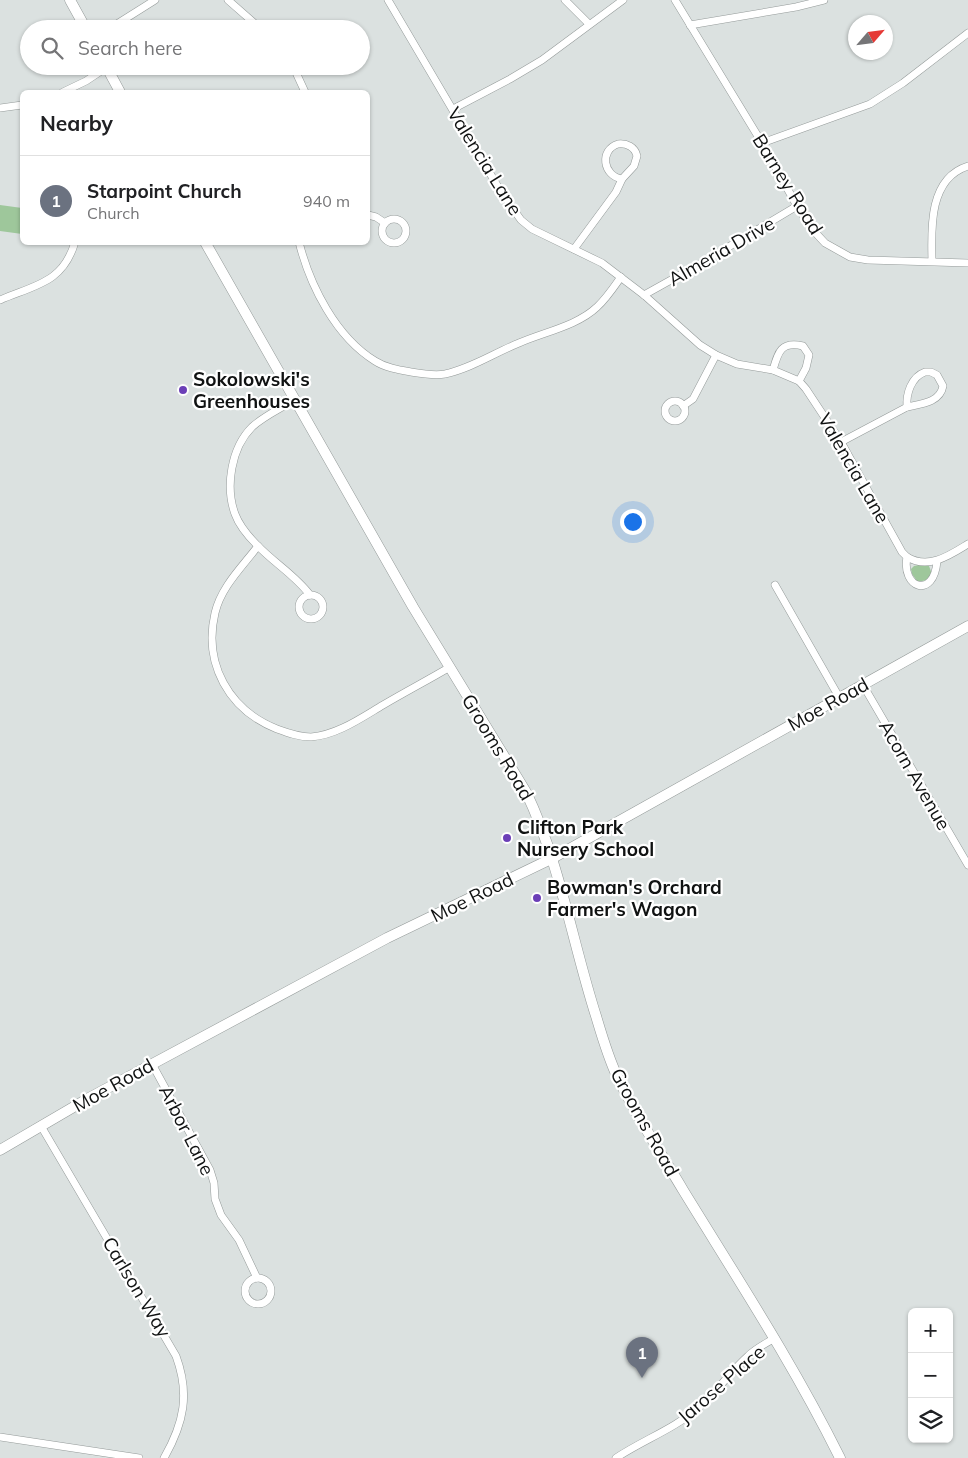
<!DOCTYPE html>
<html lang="en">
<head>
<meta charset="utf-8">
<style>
  body { margin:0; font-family:Mulish,sans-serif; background:#f2f2f2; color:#202124 }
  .controls { position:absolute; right:15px; bottom:15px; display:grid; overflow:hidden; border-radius:8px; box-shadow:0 1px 4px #0004 }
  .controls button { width:45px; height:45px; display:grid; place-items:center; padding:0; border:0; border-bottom:1px solid #e0e0e0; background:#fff; color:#202124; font:25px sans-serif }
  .compass { position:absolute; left:848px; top:15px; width:45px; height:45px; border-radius:50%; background:#fff; box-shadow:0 1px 4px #0004; rotate:62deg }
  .you { position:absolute; left:632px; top:521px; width:18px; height:18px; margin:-12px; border:4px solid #fff; border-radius:50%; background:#1a73e8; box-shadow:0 0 0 8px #1a73e833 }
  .badge { display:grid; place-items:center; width:32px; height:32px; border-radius:50%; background:#6b3fb7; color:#fff; font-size:16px; font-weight:700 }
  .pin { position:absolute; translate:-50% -41px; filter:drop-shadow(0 1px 2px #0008) }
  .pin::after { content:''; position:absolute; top:26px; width:18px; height:15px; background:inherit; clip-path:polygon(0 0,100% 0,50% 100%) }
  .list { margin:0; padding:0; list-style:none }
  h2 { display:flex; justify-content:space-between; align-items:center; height:65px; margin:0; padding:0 20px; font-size:21px }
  h2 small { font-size:16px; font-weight:400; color:#757577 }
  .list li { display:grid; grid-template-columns:32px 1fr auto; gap:15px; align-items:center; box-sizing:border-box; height:90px; padding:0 20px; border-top:1px solid #e0e0e0 }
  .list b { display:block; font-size:19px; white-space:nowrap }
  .list p { margin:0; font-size:16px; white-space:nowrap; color:#757577 }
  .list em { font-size:16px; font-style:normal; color:#757577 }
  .icon { flex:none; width:28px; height:28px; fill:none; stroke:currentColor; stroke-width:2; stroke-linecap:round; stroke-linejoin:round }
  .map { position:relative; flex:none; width:968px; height:1458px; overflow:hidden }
  .search { position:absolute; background:#fff; box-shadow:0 1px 4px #0004; left:20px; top:20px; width:350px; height:55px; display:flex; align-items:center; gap:12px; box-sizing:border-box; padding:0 18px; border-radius:28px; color:#757577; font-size:19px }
  .panel { position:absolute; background:#fff; box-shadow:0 1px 4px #0004; left:20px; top:90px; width:350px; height:155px; border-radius:8px }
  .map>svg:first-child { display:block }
</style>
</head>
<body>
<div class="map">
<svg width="968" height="1458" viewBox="0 0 968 1458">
  <rect width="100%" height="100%" fill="#dbe1e0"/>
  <g fill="#9ec79b">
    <path d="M0 205 22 208V234L0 231Z"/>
    <path d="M919 565 929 566 932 574C928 581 924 581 917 581L912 574 911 569 914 566Z"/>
  </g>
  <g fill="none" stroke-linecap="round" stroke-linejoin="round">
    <g stroke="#949a99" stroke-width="8">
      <g id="street">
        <path d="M228 0 261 29"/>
        <path d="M388 0 501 192 521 220 532 229 602 263 644 295 700 345 716 355 737 364 773 370 799 381"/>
        <path d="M565 0 589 24"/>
        <path d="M675 0 762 143 797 206 812 229 825 243 850 257 868 260 968 263"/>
        <path d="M690 25 796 7 824 0"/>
        <path d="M109 29 155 0"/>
        <path d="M293 66 305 92"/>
        <path d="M63 92 86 81 107 67"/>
        <path d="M0 108 22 105"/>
        <path d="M453 109 510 79 542 60 623 0"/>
        <path d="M762 143 870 104 903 83 968 33"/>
        <path d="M618 144C627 143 635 147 637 156L634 166 622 179C603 176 599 150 618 144Z"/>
        <path d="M368 215 376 217 385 223"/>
        <circle cx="394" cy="231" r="12"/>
        <path d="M299 242C310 286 336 337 375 361 386 368 399 370 411 372 423 374 434 376 445 374 472 368 494 353 519 343 544 332 577 326 597 307 606 299 614 287 621 277"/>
        <path d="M574 249 616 192 622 179"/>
        <path d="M932 261C931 228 929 178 968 166"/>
        <path d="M644 295 705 261 797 206"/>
        <path d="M0 300C35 285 63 283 75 242"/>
        <path d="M773 370C778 352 781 341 803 346L809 355 806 368 799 381 806 389 841 442 902 552 907 557C901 588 934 600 937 561"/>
        <path d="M925 372H931L937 375 943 386C940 403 920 404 907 407 906 394 911 377 925 372Z"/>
        <path d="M294 400C280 409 264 416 252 427 231 448 225 487 235 514 239 525 248 536 257 545 274 563 295 575 310 595"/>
        <circle cx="675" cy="411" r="10"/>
        <path d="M683 406 693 399 716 355"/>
        <path d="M841 442 907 407"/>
        <path d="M258 546C242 567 221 587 215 613 203 664 229 710 277 729 288 733 299 737 311 737 337 735 361 718 383 705 405 692 428 680 450 667"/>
        <path d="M907 557C929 570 950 555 968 544"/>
        <path d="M775 585 839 697"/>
        <circle cx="311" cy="607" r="12"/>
        <path d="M863 685 968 865"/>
        <path d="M152 1064 210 1170 214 1183 215 1199 221 1215 239 1240 257 1278"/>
        <path d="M41 1126 176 1356C190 1394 184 1423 164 1458"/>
        <circle cx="258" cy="1291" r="13"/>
        <path d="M0 1437 139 1458"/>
        <path d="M616 1458C643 1440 674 1429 698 1408 717 1392 730 1372 748 1356 755 1349 765 1344 773 1339"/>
      </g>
    </g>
    <g stroke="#949a99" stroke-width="11">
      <g id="secondary">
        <path d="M70 0 86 29"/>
        <path d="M106 66 120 92"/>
        <path d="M205 242 413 607 526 792C560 863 572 941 596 1016 602 1036 608 1057 617 1076 636 1116 661 1153 683 1190 737 1278 794 1365 840 1458"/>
        <path d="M0 1150 89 1098 387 938 553 858 968 626"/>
      </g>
    </g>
    <use href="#street" stroke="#fff" stroke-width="7"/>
    <use href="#secondary" stroke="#fff" stroke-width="10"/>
  </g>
  <g fill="#6b3fb7" stroke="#fff" stroke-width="2">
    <circle cx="183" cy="390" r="5"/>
    <circle cx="507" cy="838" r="5"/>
    <circle cx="537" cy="898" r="5"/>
  </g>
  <g text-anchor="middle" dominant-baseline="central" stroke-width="4.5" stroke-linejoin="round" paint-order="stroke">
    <g font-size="19" fill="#101212" stroke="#fff">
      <text transform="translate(485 161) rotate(58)">Valencia Lane</text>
      <text transform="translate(788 184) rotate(58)">Barney Road</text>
      <text transform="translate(721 251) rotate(-30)">Almeria Drive</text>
      <text transform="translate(854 468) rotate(60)">Valencia Lane</text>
      <text transform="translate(828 704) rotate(-29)">Moe Road</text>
      <text transform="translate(498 747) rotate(59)">Grooms Road</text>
      <text transform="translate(915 775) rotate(60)">Acorn Avenue</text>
      <text transform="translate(472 897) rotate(-26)">Moe Road</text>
      <text transform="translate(113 1085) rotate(-29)">Moe Road</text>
      <text transform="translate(645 1122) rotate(61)">Grooms Road</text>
      <text transform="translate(187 1130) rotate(63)">Arbor Lane</text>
      <text transform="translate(137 1287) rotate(59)">Carlson Way</text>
      <text transform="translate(721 1384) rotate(-41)">Jarose Place</text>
    </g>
    <g font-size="19" font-weight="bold" fill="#101212" stroke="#fff" text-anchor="start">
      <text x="193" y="379">Sokolowski's<tspan x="193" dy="22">Greenhouses</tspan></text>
      <text x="517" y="827">Clifton Park<tspan x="517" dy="22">Nursery School</tspan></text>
      <text x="547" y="887">Bowman's Orchard<tspan x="547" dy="22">Farmer's Wagon</tspan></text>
    </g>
  </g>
</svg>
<div class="controls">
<button>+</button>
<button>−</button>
<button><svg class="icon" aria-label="layers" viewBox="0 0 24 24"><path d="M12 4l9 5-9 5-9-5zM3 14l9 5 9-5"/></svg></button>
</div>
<svg class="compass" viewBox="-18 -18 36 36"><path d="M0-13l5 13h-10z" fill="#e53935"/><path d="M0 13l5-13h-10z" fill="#757577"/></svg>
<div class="you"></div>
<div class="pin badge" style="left:642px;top:1378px;background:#6b7280">1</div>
<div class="search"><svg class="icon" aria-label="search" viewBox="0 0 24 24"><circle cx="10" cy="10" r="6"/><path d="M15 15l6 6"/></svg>Search here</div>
<section class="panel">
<h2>Nearby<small></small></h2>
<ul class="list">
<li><span class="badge" style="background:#6b7280">1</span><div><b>Starpoint Church</b><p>Church</p></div><em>940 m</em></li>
</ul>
</section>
</div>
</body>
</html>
